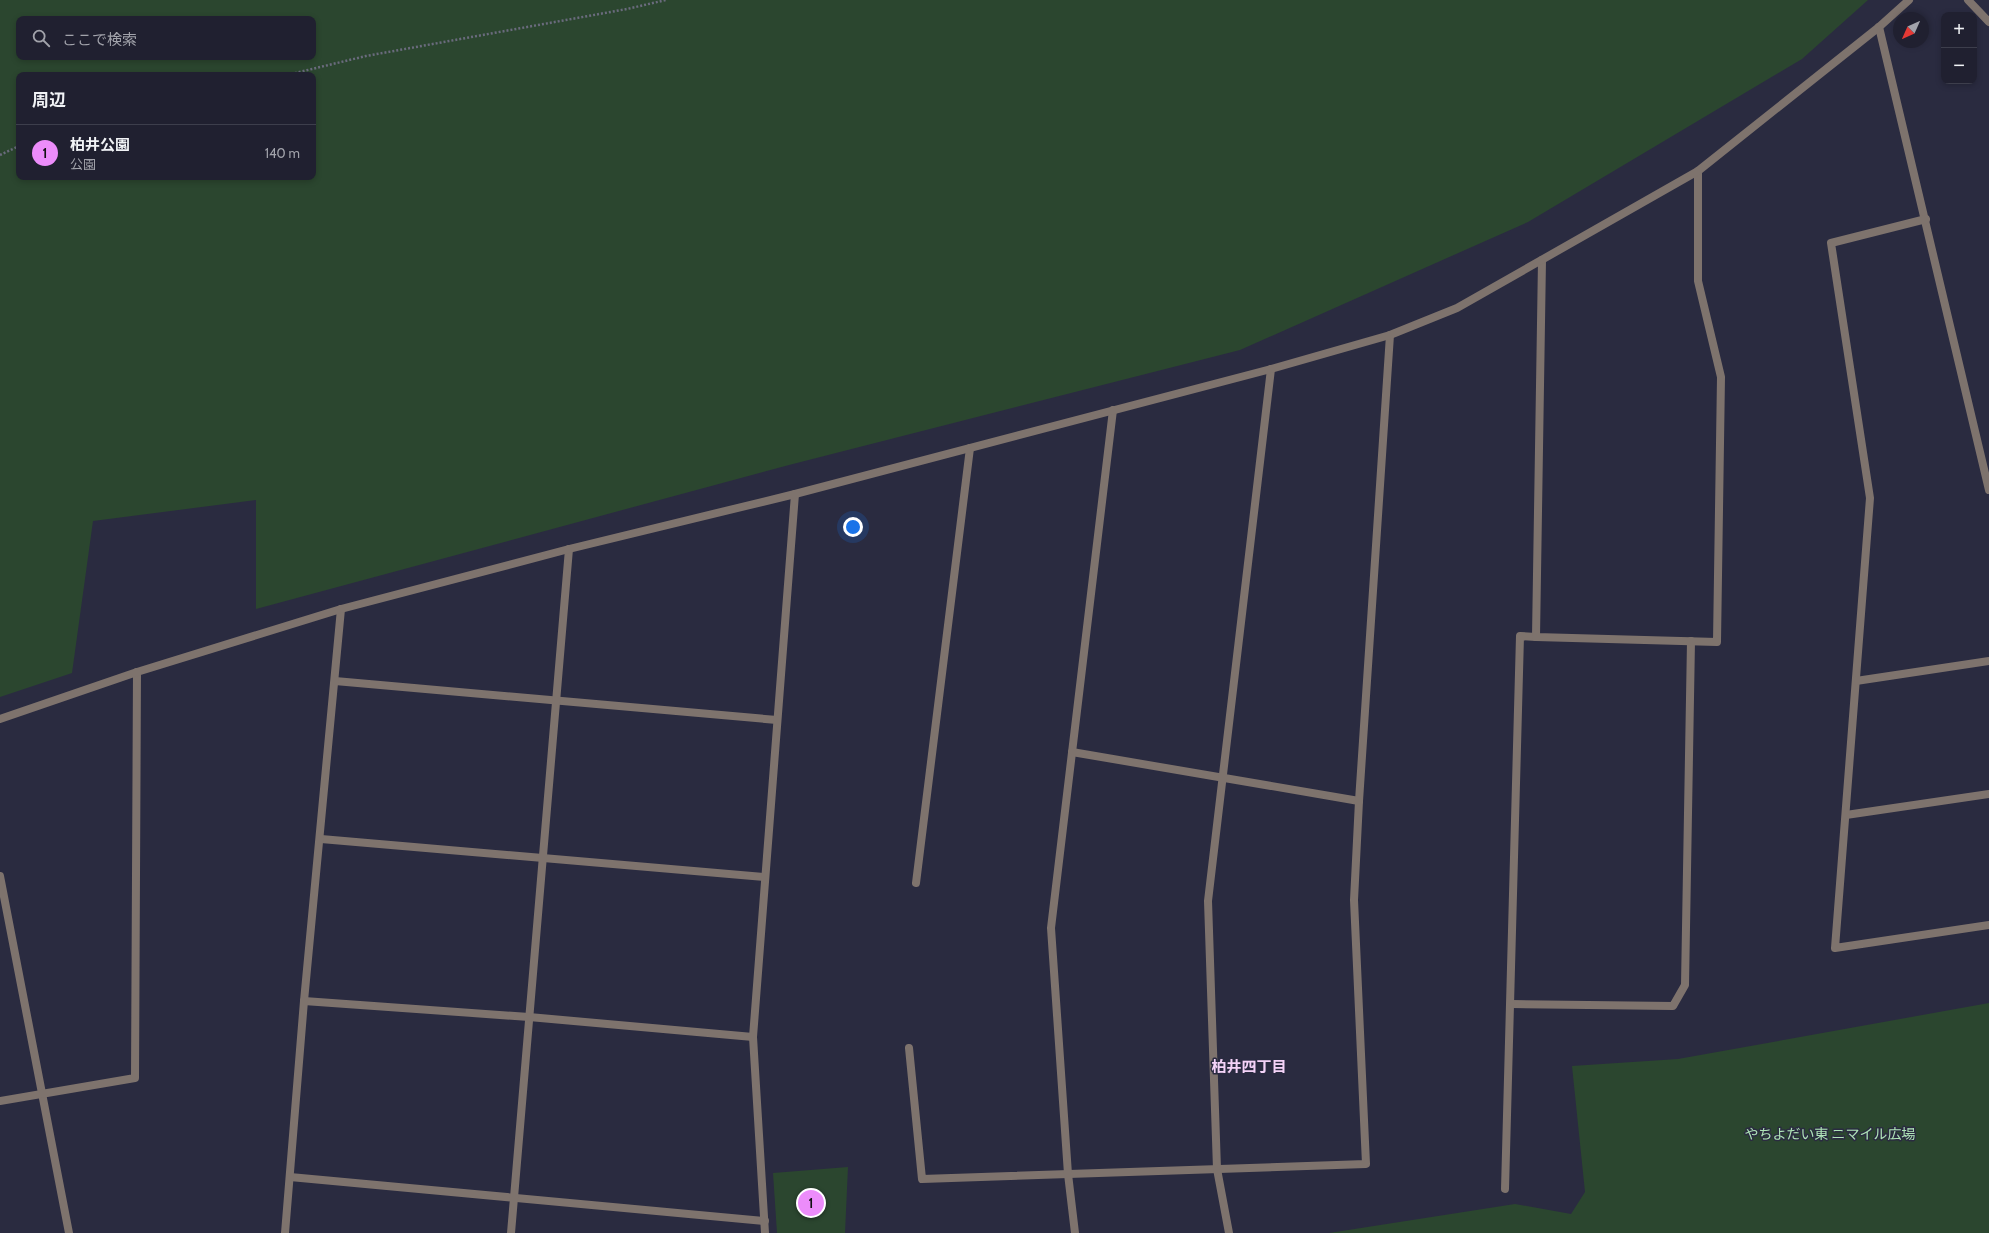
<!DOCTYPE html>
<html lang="ja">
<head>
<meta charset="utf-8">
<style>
  body { margin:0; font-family:Cabin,"Noto Sans JP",sans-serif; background:#282838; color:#f1f3f6 }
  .controls { position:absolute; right:12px; top:12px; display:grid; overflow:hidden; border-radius:8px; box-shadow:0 2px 6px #0003 }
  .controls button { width:36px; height:36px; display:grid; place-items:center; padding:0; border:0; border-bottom:1px solid #3d3e4c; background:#202030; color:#f1f3f6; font:20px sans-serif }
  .compass { position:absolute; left:1893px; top:12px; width:36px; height:36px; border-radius:50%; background:#202030; box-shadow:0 2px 6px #0003; rotate:225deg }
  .you { position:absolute; left:853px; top:527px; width:14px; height:14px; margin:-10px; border:3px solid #fff; border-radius:50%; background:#1a73e8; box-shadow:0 0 0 6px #1a73e833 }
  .badge { display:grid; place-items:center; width:26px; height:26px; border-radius:50%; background:#ec8cfa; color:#111; font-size:13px; font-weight:700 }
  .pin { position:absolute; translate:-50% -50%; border:2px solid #fff; box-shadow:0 1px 4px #0006 }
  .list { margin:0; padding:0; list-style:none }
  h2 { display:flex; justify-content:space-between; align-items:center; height:52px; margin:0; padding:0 16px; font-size:17px }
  h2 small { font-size:13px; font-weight:400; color:#a2a3ab }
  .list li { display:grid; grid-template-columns:26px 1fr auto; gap:12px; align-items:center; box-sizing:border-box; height:56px; padding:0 16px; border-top:1px solid #3d3e4c }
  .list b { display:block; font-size:15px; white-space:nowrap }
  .list p { margin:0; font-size:13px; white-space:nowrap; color:#a2a3ab }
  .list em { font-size:13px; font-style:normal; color:#a2a3ab }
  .icon { flex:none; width:22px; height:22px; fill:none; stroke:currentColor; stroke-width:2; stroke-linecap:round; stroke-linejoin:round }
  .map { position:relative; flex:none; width:1989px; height:1233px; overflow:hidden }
  .search { position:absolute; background:#202030; box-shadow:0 2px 6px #0003; left:16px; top:16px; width:300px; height:44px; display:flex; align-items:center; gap:10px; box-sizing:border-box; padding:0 14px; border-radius:8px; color:#a2a3ab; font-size:15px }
  .panel { position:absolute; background:#202030; box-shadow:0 2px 6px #0003; left:16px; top:72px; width:300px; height:108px; border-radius:8px }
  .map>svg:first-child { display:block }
</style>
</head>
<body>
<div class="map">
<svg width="1989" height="1233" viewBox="0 0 1989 1233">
  <rect width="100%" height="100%" fill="#2a2b40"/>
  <g fill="#2b462f" fill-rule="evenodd">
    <path d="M0 0H1868L1802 59 1528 222 1240 350 789 465 256 609V500L93 521 72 673 0 697ZM19 19H313V57H19ZM19 75H313V177H19Z"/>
    <path d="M1989 1003V1233H1329L1515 1204 1571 1214 1585 1192 1572 1066 1678 1059Z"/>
    <path d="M848 1167 845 1233H777L773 1173Z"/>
  </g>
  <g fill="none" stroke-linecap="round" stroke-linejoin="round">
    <g stroke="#6a6b7d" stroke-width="2.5" stroke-dasharray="2 2" stroke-linecap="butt">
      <path d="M287 75 366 56 627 9 666 0"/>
      <path d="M0 155 19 146"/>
    </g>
    <g stroke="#7e736d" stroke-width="8">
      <path d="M335 681 777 720"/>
      <path d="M1846 815 1989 794"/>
      <path d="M321 839 765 877"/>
      <path d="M1512 1004 1673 1006 1685 985 1691 641"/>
      <path d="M290 1177 765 1221"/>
      <path d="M1505 1189 1520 636 1536 637"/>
      <path d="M511 1233 569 549"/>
    </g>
    <g stroke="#7e736d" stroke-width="8">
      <path d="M1968 0 1989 22"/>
      <path d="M1879 27 1989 490"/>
      <path d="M1926 219 1831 243 1870 498 1835 948 1989 925"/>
      <path d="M1542 260 1536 637 1717 642 1721 377 1698 281V171"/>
      <path d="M1856 681 1989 661"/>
      <path d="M1072 752 1359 801"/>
      <path d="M0 876 69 1233"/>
      <path d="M916 883 970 448"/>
      <path d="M304 1001 529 1017 753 1037"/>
      <path d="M909 1048 922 1179 1366 1164 1354 900 1359 801 1390 335"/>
      <path d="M0 1101 135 1078 137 672"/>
      <path d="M285 1233 304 1001 341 609"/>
      <path d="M765 1233 753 1037 795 494"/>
      <path d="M1075 1233 1068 1174 1051 928 1113 410"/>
      <path d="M1229 1233 1217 1169 1208 901 1271 369"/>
    </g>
    <path stroke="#7e736d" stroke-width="8" d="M0 719 137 672 341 609 569 549 795 494 1271 369 1390 335 1457 308 1698 171 1879 27 1909 0"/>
  </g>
  <g text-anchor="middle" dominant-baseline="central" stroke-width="3" stroke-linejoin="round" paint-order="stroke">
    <g font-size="14" fill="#afe4b7" stroke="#2a2b40">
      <text x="1830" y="1134">やちよだい東 ニマイル広場</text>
    </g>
    <g font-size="15" font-weight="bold" fill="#f4d3f8" stroke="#2a2b40">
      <text x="1249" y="1067">柏井四丁目</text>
    </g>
  </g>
</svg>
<div class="controls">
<button>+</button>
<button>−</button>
</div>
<svg class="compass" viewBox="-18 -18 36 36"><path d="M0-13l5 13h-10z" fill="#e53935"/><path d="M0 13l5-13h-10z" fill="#a2a3ab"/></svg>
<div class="you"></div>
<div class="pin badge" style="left:811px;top:1203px">1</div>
<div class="search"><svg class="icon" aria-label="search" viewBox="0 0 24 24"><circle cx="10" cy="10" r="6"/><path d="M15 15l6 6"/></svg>ここで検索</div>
<section class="panel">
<h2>周辺<small></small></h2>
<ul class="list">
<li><span class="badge">1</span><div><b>柏井公園</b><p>公園</p></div><em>140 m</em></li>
</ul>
</section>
</div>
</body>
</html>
